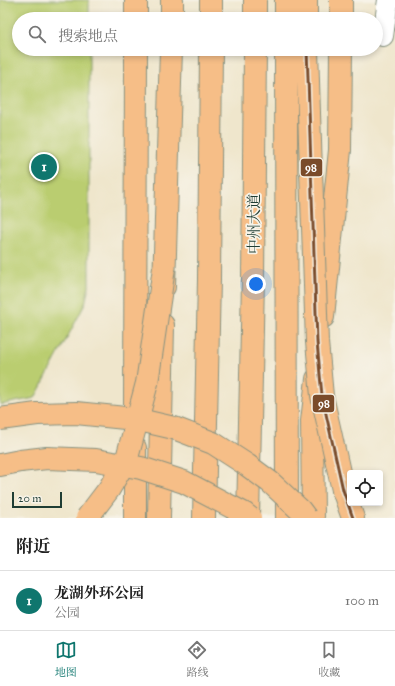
<!DOCTYPE html>
<html lang="zh">
<head>
<meta charset="utf-8">
<style>
  body { margin:0; font-family:"IM FELL Great Primer","Noto Serif SC",serif; background:#f2f2f2; color:#222 }
  .controls { position:absolute; right:12px; bottom:12px; display:grid; overflow:hidden; border-radius:4px; box-shadow:0 2px 6px #0003 }
  .controls button { width:36px; height:36px; display:grid; place-items:center; padding:0; border:0; border-bottom:1px solid #e0e0e0; background:#fff; color:#222; font:20px sans-serif }
  .scale { position:absolute; left:12px; bottom:10px; width:50px; box-sizing:border-box; padding-left:4px; border:2px solid #1f3d34; border-top:0; font-size:11px; line-height:14px; white-space:nowrap; color:#1f3d34; -webkit-text-stroke:3px #f7f3e8; paint-order:stroke }
  .you { position:absolute; left:256px; top:284px; width:14px; height:14px; margin:-10px; border:3px solid #fff; border-radius:50%; background:#1a73e8; box-shadow:0 0 0 6px #1a73e833 }
  .badge { display:grid; place-items:center; width:26px; height:26px; border-radius:50%; background:#0f766e; color:#fff; font-size:13px; font-weight:700 }
  .pin { position:absolute; translate:-50% -50%; border:2px solid #fff; box-shadow:0 1px 4px #0006 }
  .list { margin:0; padding:0; list-style:none }
  h2 { display:flex; justify-content:space-between; align-items:center; height:52px; margin:0; padding:0 16px; font-size:17px }
  h2 small { font-size:13px; font-weight:400; color:#767676 }
  .list li { display:grid; grid-template-columns:26px 1fr auto; gap:12px; align-items:center; box-sizing:border-box; height:60px; padding:0 16px; border-top:1px solid #e0e0e0 }
  .list b { display:block; font-size:15px; white-space:nowrap }
  .list p { margin:0; font-size:13px; white-space:nowrap; color:#767676 }
  .list em { font-size:13px; font-style:normal; color:#767676 }
  .icon { flex:none; width:22px; height:22px; fill:none; stroke:currentColor; stroke-width:2; stroke-linecap:round; stroke-linejoin:round }
  .map { position:relative; flex:none; width:395px; height:518px; overflow:hidden }
  .search { position:absolute; background:#fff; box-shadow:0 2px 6px #0003; left:12px; right:12px; top:12px; height:44px; display:flex; align-items:center; gap:10px; box-sizing:border-box; padding:0 14px; border-radius:22px; color:#767676; font-size:15px }
  .sheet { height:112px; background:#fff }
  nav { display:flex; justify-content:space-around; align-items:center; box-sizing:border-box; height:56px; border-top:1px solid #e0e0e0; background:#fff; font-size:11px; color:#767676 }
  nav a { display:grid; justify-items:center; gap:2px }
  nav .on { color:#0f766e }
  .map>svg:first-child { display:block }
</style>
</head>
<body>
<div class="map">
<svg width="395" height="518" viewBox="0 0 395 518">
  <rect width="100%" height="100%" fill="#f7f3e8"/>
  <filter id="ink" filterUnits="userSpaceOnUse"><feTurbulence type="fractalNoise" baseFrequency=".025" numOctaves="2"/><feDisplacementMap in="SourceGraphic" scale="8" xChannelSelector="R" yChannelSelector="G"/><feConvolveMatrix kernelMatrix="1 2 1 2 8 2 1 2 1" color-interpolation-filters="sRGB"/></filter>
  <filter id="wash" filterUnits="userSpaceOnUse"><feTurbulence type="fractalNoise" baseFrequency=".012" numOctaves="4" result="noise"/><feDisplacementMap in="SourceGraphic" scale="16" xChannelSelector="R" yChannelSelector="G"/><feGaussianBlur stdDeviation="0.9" result="paint"/><feColorMatrix in="noise" values="0 0 0 0 0 0 0 0 0 0 0 0 0 0 0 0 0 1.4 0 .05"/><feComposite in="paint" operator="in"/></filter>
  <g filter="url(#wash)">
    <rect width="100%" height="100%" fill="#efe6cc"/>
    <path fill="#bacd70" stroke="#6c8552" d="M0 0H89V19H19V49H89V286L85 304 35 398 0 405Z"/>
  </g>
  <g filter="url(#ink)">
    <g fill="none" stroke-linecap="round" stroke-linejoin="round">
      <g stroke="#879280" stroke-width="22">
        <path id="minor" d="M383 36 388 0"/>
      </g>
      <g stroke="#879280" stroke-width="24">
        <g id="major">
          <path d="M341 0V19"/>
          <path d="M136 19V0"/>
          <path d="M323 317 340 150 341 49"/>
          <path d="M135 414 136 49"/>
          <path d="M135 518V448"/>
          <path d="M313 518 312 421 317 379"/>
        </g>
      </g>
      <g stroke="#879280" stroke-width="24">
        <g id="highway">
          <path d="M306 0V19"/>
          <path d="M172 19V0"/>
          <path d="M211 19V0"/>
          <path d="M255 19V0"/>
          <path d="M286 19V0"/>
          <path d="M286 49 287 518"/>
          <path d="M307 49 309 113"/>
          <path d="M164 287 171 49"/>
          <path d="M0 465 20 461"/>
          <path d="M343 490 353 518"/>
          <path d="M159 518 163 325"/>
          <path d="M204 518 209 279 211 49"/>
          <path d="M248 518 253 280 255 49"/>
        </g>
      </g>
      <use href="#minor" stroke="#fff" stroke-width="20"/>
      <use href="#major" stroke="#f6be87" stroke-width="22"/>
      <use href="#highway" stroke="#f6be87" stroke-width="22"/>
      <g stroke="#879280" stroke-width="24" stroke-linecap="butt">
        <g id="highway-bridge">
          <path d="M309 113 317 342 322 396 343 490"/>
          <path d="M0 419 37 414 76 413 135 419 174 428 213 443 247 465 270 482 300 510 306 518"/>
          <path d="M20 461 47 458 96 460 141 468 184 482 245 514 250 518"/>
          <path d="M87 518 109 489 127 458 147 383 164 268"/>
        </g>
      </g>
      <use href="#highway-bridge" stroke="#f6be87" stroke-width="22"/>
      <g stroke="#f7f3e8" stroke-width="6">
        <path id="bus-1" d="M307 49 317 342 322 396 343 490 353 518"/>
      </g>
      <use href="#bus-1" stroke="#7a4b2a" stroke-width="3"/>
    </g>
  </g>
  <g text-anchor="middle" dominant-baseline="central" stroke-width="3.5" stroke-linejoin="round" paint-order="stroke">
    <g font-size="15" fill="#1f3d34" stroke="#f7f3e8">
      <text transform="translate(254 224) rotate(-90)">中州大道</text>
    </g>
  </g>
  <g stroke="#f7f3e8" stroke-width="1.5">
    <rect x="300" y="158" width="23" height="19" rx="4" fill="#7a4b2a"/>
    <rect x="312" y="394" width="23" height="19" rx="4" fill="#7a4b2a"/>
  </g>
  <g font-size="11" text-anchor="middle" font-weight="bold" fill="#fff">
    <text x="311" y="171">98</text>
    <text x="324" y="407">98</text>
  </g>
</svg>
<div class="controls">
<button><svg class="icon" aria-label="locate" viewBox="0 0 24 24"><circle cx="12" cy="12" r="6"/><path d="M12 2v4M12 18v4M2 12h4M18 12h4"/></svg></button>
</div>
<div class="scale">20 m</div>
<div class="you"></div>
<div class="pin badge" style="left:44px;top:167px">1</div>
<div class="search"><svg class="icon" aria-label="search" viewBox="0 0 24 24"><circle cx="10" cy="10" r="6"/><path d="M15 15l6 6"/></svg>搜索地点</div>
</div>
<section class="sheet">
<h2>附近<small></small></h2>
<ul class="list">
<li><span class="badge">1</span><div><b>龙湖外环公园</b><p>公园</p></div><em>100 m</em></li>
</ul>
</section>
<nav>
<a class="on"><svg class="icon" aria-label="map" viewBox="0 0 24 24"><path d="M3 6l6-2 6 2 6-2v14l-6 2-6-2-6 2zM9 4v14M15 6v14"/></svg>地图</a>
<a><svg class="icon" aria-label="directions" viewBox="0 0 24 24"><path d="M12 3l9 9-9 9-9-9zM9 14v-3h6M13 9l2 2-2 2"/></svg>路线</a>
<a><svg class="icon" aria-label="saved" viewBox="0 0 24 24"><path d="M7 4h10v16l-5-4-5 4z"/></svg>收藏</a>
</nav>
</body>
</html>
